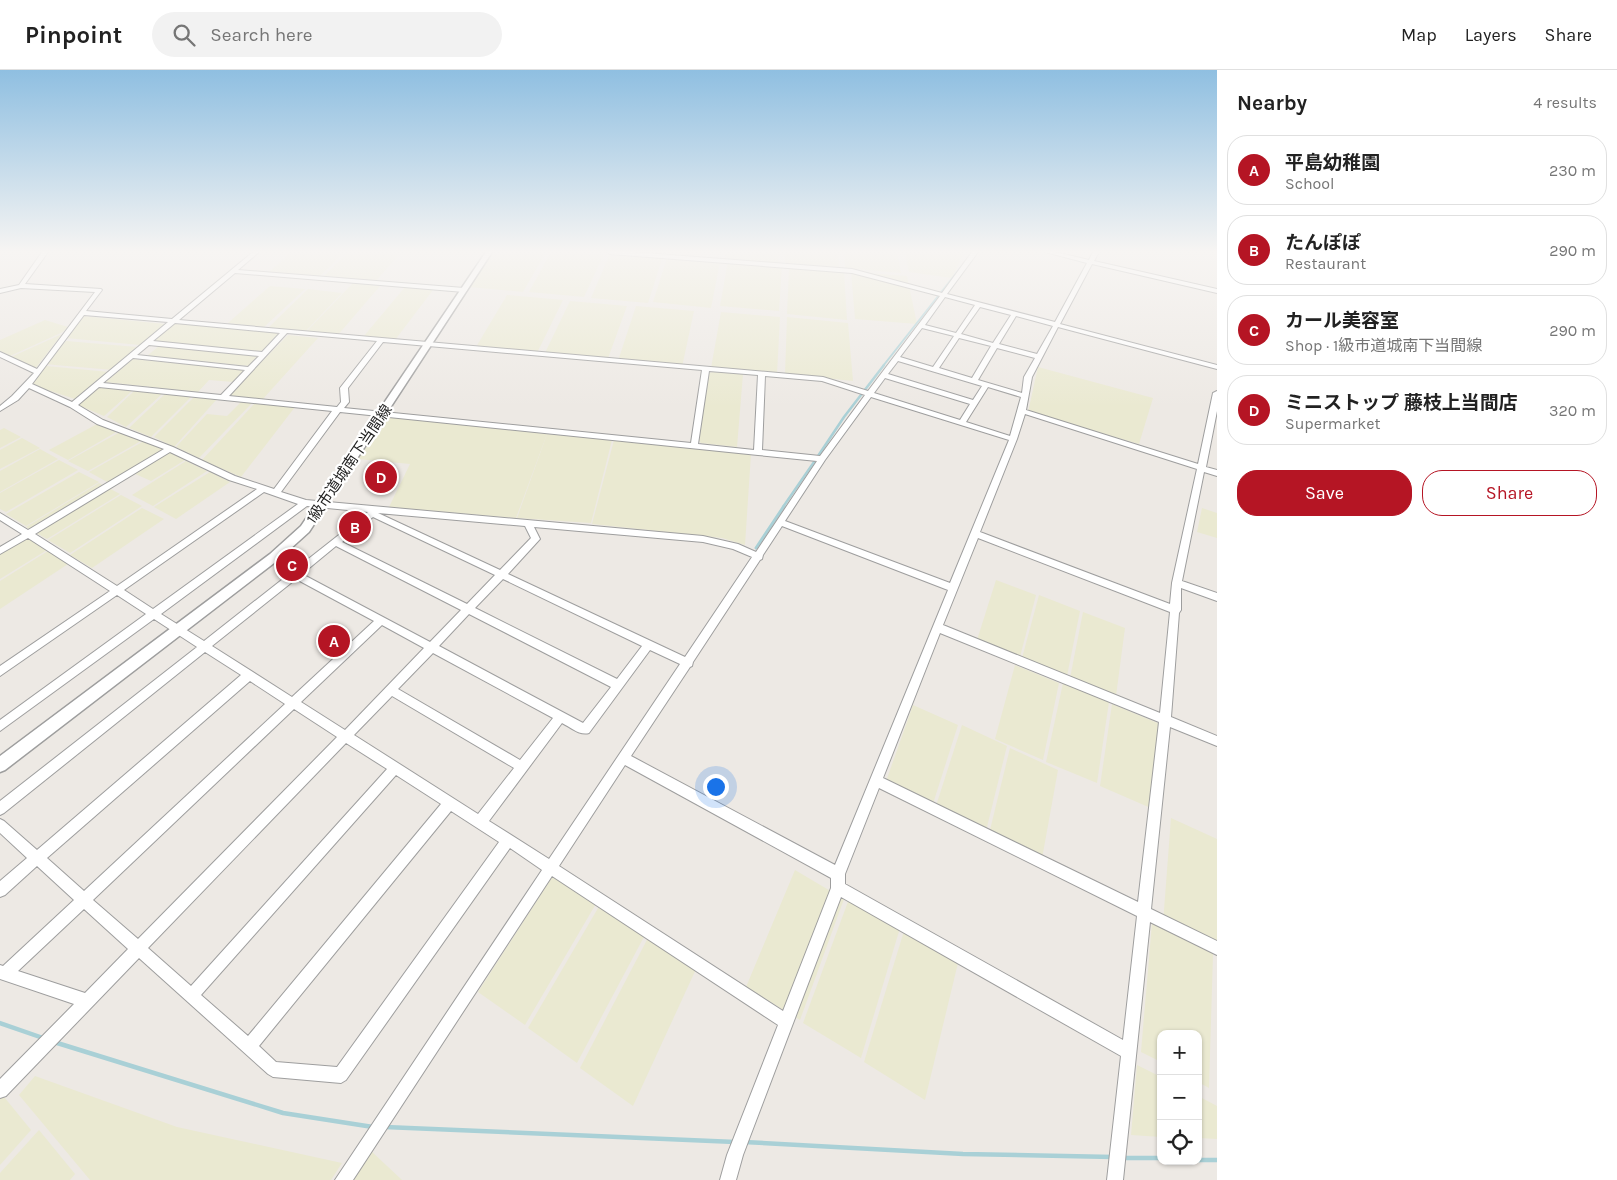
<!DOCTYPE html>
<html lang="en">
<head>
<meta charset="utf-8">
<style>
  body { margin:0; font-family:Karla,"Noto Sans JP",sans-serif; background:#f2f2f2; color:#222 }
  .controls { position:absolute; right:15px; bottom:15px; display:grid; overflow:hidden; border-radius:10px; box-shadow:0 1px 4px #0004 }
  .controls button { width:45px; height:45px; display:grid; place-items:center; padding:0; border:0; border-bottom:1px solid #e0e0e0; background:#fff; color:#222; font:25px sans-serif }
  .you { position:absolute; left:715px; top:716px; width:18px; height:18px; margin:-12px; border:4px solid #fff; border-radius:50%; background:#1a73e8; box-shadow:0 0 0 8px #1a73e833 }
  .badge { display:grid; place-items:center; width:32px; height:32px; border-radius:50%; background:#b51524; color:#fff; font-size:16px; font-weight:700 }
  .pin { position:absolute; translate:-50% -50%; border:2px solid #fff; box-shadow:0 1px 5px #0006 }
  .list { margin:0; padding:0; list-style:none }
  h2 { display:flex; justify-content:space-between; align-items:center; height:65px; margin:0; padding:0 20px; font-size:21px }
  h2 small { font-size:16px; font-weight:400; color:#767676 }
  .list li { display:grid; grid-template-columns:32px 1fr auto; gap:15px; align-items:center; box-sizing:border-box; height:70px; margin:0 10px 10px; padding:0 10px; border:1px solid #e0e0e0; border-radius:20px }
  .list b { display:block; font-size:19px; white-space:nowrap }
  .list p { margin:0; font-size:16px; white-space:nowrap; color:#767676 }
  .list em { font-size:16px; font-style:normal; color:#767676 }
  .actions { display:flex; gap:10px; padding:15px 20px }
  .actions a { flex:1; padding:11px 0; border:1px solid #b51524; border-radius:20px; text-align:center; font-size:18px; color:#b51524 }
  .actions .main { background:#b51524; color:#fff }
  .icon { flex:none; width:28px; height:28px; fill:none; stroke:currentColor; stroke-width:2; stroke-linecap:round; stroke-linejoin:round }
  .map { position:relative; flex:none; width:1217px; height:1110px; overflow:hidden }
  header { display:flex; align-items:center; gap:30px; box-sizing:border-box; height:70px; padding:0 25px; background:#fff; border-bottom:1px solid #e0e0e0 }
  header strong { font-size:24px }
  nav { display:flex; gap:28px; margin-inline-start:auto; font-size:18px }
  .search { width:350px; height:45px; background:#f2f2f2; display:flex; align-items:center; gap:12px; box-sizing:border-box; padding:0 18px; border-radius:28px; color:#767676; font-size:19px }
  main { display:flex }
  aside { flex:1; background:#fff }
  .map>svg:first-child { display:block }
</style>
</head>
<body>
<header>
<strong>Pinpoint</strong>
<div class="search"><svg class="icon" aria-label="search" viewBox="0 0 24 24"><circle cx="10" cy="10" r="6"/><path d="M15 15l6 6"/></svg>Search here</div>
<nav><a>Map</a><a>Layers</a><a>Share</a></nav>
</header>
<main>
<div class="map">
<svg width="1217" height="1110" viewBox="0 0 1217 1110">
  <rect width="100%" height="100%" fill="#ede9e4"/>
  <g fill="#eae9d1">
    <path d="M292 182H345L319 207 268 203Z"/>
    <path d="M348 182H401L376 211 324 206Z"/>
    <path d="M493 182H546L523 222 469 217Z"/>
    <path d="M551 182 604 184 584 227 529 222Z"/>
    <path d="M726 182H779L778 193 725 189Z"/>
    <path d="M785 182H838L839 197 785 193Z"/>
    <path d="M844 182H897L901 203 845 198Z"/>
    <path d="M905 182H964L952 208 909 202Z"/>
    <path d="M610 184 662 189 648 233 591 228Z"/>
    <path d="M667 188 720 192 711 238 653 232Z"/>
    <path d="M728 191 782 195 779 241 720 236Z"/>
    <path d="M789 198 844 202 847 250 787 244Z"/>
    <path d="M851 202 907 206 917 254 855 249Z"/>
    <path d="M353 213 380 216 337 266 307 261Z"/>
    <path d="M270 216 305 219 264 257 228 253Z"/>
    <path d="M405 217 433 220 395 270 364 266Z"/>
    <path d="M308 219 342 223 305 262 268 258Z"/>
    <path d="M507 225 563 230 537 283 476 277Z"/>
    <path d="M570 231 627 236 607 291 544 285Z"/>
    <path d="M636 236 694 241 682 297 618 291Z"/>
    <path d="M721 242 780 247 777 304 711 298Z"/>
    <path d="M84 246 165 254 140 275 66 268Z"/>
    <path d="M787 247 848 253 853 311 785 304Z"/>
    <path d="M45 250 68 257 63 262 10 286 0 281V270Z"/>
    <path d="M175 253 281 263 263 282 153 271Z"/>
    <path d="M62 264 35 299 11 287Z"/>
    <path d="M288 265 318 268 262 330 229 325Z"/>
    <path d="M66 271 137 277 113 300 44 294Z"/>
    <path d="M159 276 260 287 250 296 147 286Z"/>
    <path d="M133 289 245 300 233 312 209 310 198 322 106 312Z"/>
    <path d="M46 296 109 302 75 329 32 315Z"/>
    <path d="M1038 297 1153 328 1139 374 1028 342Z"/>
    <path d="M713 302 743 304 737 377 701 373 699 371 709 303Z"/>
    <path d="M100 317 132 321 104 346 78 335Z"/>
    <path d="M134 321 162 324 126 357 107 347Z"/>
    <path d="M165 324 191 327 151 367 129 358Z"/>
    <path d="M194 327 217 329 174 377 154 367Z"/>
    <path d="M241 332 252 333 199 388 176 377 207 344 227 346Z"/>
    <path d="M255 333 295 337 241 407 202 390Z"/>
    <path d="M387 347 547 364 516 448 389 437 410 394 358 389Z"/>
    <path d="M99 353 118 361 68 390 49 380Z"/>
    <path d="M4 358 21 367 0 378V360Z"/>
    <path d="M120 362 141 371 88 401 68 391Z"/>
    <path d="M547 364 612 370 591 453 517 448Z"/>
    <path d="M22 368 40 378 0 399V380Z"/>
    <path d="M614 370 751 384 745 475 722 468 592 454Z"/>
    <path d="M144 371 164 380 109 413 89 402Z"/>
    <path d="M40 379 58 389 0 422V401Z"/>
    <path d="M167 381 185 390 151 411 133 403Z"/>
    <path d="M59 390 78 400 6 442 0 439V423Z"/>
    <path d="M186 391 207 401 153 436 132 425Z"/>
    <path d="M79 402 99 412 26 456 6 444Z"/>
    <path d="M210 402 230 412 176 449 154 437Z"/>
    <path d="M99 413 120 424 47 469 26 457Z"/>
    <path d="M121 425 142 436 70 483 48 470Z"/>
    <path d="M142 438 164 449 92 498 70 485Z"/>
    <path d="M1202 438 1217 443V468L1197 462Z"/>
    <path d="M27 466 47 480 0 509V483Z"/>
    <path d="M48 481 68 494 0 539V511Z"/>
    <path d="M996 510 1036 525 1020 587 977 570Z"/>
    <path d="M1039 525 1080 541 1067 606 1022 588Z"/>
    <path d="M1083 542 1125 558 1116 626 1070 608Z"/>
    <path d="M1015 595 1059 613 1043 690 995 669Z"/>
    <path d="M1063 613 1109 632 1097 713 1046 692Z"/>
    <path d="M1112 634 1160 654 1153 739 1100 716Z"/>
    <path d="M913 635 958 655 931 740 884 717Z"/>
    <path d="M962 655 1007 676 985 765 934 742Z"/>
    <path d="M1010 678 1058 700 1041 794 988 768Z"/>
    <path d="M1171 748 1217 769V879L1163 853Z"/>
    <path d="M795 800 844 829 800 950 746 917Z"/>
    <path d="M554 804 597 832 525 955 478 922Z"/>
    <path d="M849 829 900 858 861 988 803 953Z"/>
    <path d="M601 833 646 863 577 993 528 958Z"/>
    <path d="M1152 853 1213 884 1209 1018 1198 1012V964H1161V992L1141 982Z"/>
    <path d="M904 861 958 893 925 1030 864 992Z"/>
    <path d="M649 866 697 897 633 1036 580 998Z"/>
    <path d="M1137 995 1161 1007V1067L1131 1065Z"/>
    <path d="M35 1006 177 1057 342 1093 331 1110H90L19 1025Z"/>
    <path d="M0 1022 31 1060 0 1095Z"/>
    <path d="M1198 1026 1217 1036V1069L1198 1068Z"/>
    <path d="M39 1060 75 1104 70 1110H0V1103Z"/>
    <path d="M371 1081 402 1110H352Z"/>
  </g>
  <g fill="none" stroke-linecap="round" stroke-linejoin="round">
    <g stroke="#a9d0d6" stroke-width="2">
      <path d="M965 192 972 182"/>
      <path d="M883 296 961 197"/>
    </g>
    <g stroke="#a9d0d6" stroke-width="2.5">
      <path d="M818 386 844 347 884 295"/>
      <path d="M783 437 814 392"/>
    </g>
    <path stroke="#a9d0d6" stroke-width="3" d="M756 478 784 436"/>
    <g stroke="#a9d0d6" stroke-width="4.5">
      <path d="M0 953 43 968"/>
      <path d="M54 972 283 1043 373 1057"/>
      <path d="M385 1057 735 1072"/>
      <path d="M744 1072 963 1084 1113 1087"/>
      <path d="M1121 1088H1161"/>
      <path d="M1198 1090H1217"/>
    </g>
    <g stroke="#9e9e9e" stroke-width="2">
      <path id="minor" d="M42 182H48L25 214 101 219 102 220 86 241 172 249 253 182H259L238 200 464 218 467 220 464 222 235 203 179 250 823 307 868 321 940 226 852 203 610 184 607 182H632L852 199 942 223 972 182H978L947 224 1055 252 1087 193 1045 182H1055L1089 190 1093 182H1099L1094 191 1217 219V223L1092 194 1060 254 1217 295V299L1058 257 1032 307 1026 340 1198 394 1213 323 1217 321V341L1206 397 1217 400V406L1204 402 1182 511 1217 523V531L1181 518V540L1179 543 1171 647 1217 666V676L1170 657 1151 839 1217 871V885L1150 852 1123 1110H1107L1121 986 841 827 743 1085 736 1110H720L727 1085 778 955 552 806 353 1110H335L542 800 510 778 346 1010 341 1013 273 1007 268 1004 139 888 6 1026 0 1028V1009L74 934 0 909V895L3 896 74 830 37 796 5 825 0 827V811L27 788 0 763V749L4 751 37 780 241 605 205 582 4 743 0 745V731L197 577 154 549 0 661V650L146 544 117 525 0 606V596L110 521 28 468 0 484V477L22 464 0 450V443L28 460 164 379 97 354 70 337 29 318 18 330 0 341V336L12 326 34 303 0 287V282L37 299 95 222 21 218 0 223V219L19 215ZM945 227 975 235 956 263 925 255ZM980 237 1011 245 993 273 961 264ZM84 245 168 252 72 332 32 314ZM1016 246 1053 256 1037 284 999 274ZM175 253 280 263 262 282 153 271ZM922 258 954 266 933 297 900 287ZM287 263 377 271 340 318 341 332 337 337 229 326ZM959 268 991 276 972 308 939 298ZM383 272 702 300 691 373 344 338 349 332 348 318ZM149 275 259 286 248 297 137 285ZM997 278 1035 288 1024 307 1022 323 978 310ZM133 288 245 300 221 325 103 313ZM898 291 982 316 973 330 888 304ZM709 301 758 305 754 380 698 374ZM765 306 822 311 865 325 820 386 762 380ZM885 308 970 334 960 350 874 323ZM99 317 332 341 274 419 235 406 173 377 103 350 78 335ZM988 317 1021 327 1010 366 966 352ZM871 327 1009 370 950 513 785 451 825 390ZM340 342 758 385 817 391 756 482 738 474 703 466 306 430 281 422ZM1025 344 1197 399 1172 513 1170 534 980 462 1017 369ZM170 382 229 410 257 419 117 516 35 464ZM264 422 298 434 153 539 124 520ZM307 436 368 442 204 571 161 544ZM378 443 525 456 531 468 500 500ZM373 447 495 505 467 534 342 472ZM782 456 948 520 835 795 631 686 690 597 692 596 693 592 760 490 762 489 763 485ZM534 457 703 472 733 479 752 487 685 587 508 504 540 469ZM978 468 1170 542 1160 643 943 555ZM336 476 461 540 430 572 302 504ZM296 509 374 551 292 627 212 576ZM503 509 642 576 617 609 475 538ZM469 544 611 617 583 653 439 576ZM382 555 424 578 345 660 301 632ZM940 563 1159 652 1138 832 883 708ZM650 580 680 594 549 789 489 751 562 653C570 657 580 666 589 663ZM433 583 553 648 520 690 398 619ZM250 611 285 634 84 821 47 788ZM392 626 514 698 478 744 354 665ZM294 639 337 667 138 869 93 830ZM346 673 387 699 191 916 148 878ZM625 695 831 808V818L783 941 559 796ZM396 705 441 734 248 966 201 925ZM879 718 1137 846 1123 970 845 814V804ZM451 741 499 772 337 997 276 992 259 976ZM84 839 128 879 85 923 18 901Z"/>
    </g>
    <g stroke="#9e9e9e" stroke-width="3">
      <path id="tertiary" d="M486 182H492L309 462 278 490 5 700 0 702V686L270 484 301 456Z"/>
    </g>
    <use href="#minor" fill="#fff" fill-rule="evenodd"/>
    <use href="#tertiary" fill="#fff" fill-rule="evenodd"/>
  </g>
  <linearGradient id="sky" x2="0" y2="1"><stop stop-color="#8fbfe1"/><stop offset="0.54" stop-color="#f7f5f3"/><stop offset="1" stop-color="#f7f5f3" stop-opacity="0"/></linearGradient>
  <rect width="1217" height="337" fill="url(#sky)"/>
  <g text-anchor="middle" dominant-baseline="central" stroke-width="4.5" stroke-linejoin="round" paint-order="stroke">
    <g font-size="15" fill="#1d1d1d" stroke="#fff">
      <text transform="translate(349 394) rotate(-56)">1級市道城南下当間線</text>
    </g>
  </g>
</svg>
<div class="controls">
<button>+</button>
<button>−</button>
<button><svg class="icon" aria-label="locate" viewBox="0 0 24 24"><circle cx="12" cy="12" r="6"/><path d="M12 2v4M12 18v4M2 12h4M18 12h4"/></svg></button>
</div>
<div class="you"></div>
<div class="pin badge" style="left:334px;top:571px">A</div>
<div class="pin badge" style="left:355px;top:457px">B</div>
<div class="pin badge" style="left:292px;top:495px">C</div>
<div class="pin badge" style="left:381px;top:407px">D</div>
</div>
<aside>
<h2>Nearby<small>4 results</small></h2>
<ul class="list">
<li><span class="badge">A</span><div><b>平島幼稚園</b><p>School</p></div><em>230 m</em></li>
<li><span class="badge">B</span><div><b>たんぽぽ</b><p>Restaurant</p></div><em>290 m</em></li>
<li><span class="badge">C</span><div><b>カール美容室</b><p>Shop · 1級市道城南下当間線</p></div><em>290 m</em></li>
<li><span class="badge">D</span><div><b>ミニストップ 藤枝上当間店</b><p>Supermarket</p></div><em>320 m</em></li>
</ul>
<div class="actions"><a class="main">Save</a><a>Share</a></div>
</aside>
</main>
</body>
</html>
